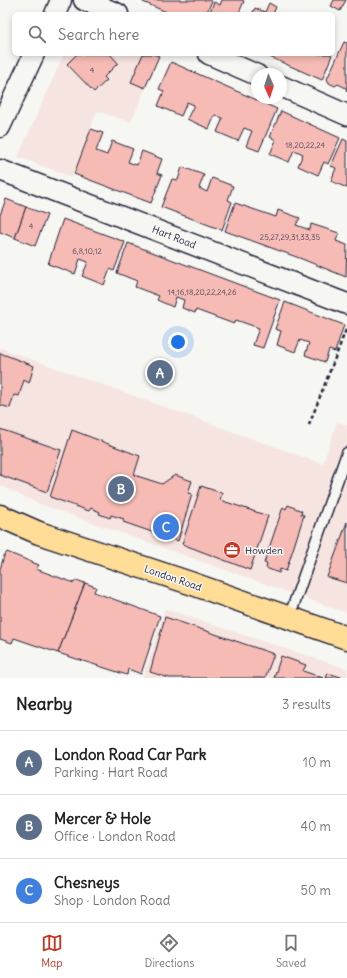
<!DOCTYPE html>
<html lang="en">
<head>
<meta charset="utf-8">
<style>
  body { margin:0; font-family:Delius,sans-serif; background:#f2f2f2; color:#202124 }
  .compass { position:absolute; left:251px; top:68px; width:36px; height:36px; border-radius:50%; background:#fff; box-shadow:0 2px 6px #0003; rotate:177deg }
  .you { position:absolute; left:178px; top:342px; width:14px; height:14px; margin:-10px; border:3px solid #fff; border-radius:50%; background:#1a73e8; box-shadow:0 0 0 6px #1a73e833 }
  .badge { display:grid; place-items:center; width:26px; height:26px; border-radius:50%; background:#c8321e; color:#fff; font-size:13px; font-weight:700 }
  .pin { position:absolute; translate:-50% -50%; border:2px solid #fff; box-shadow:0 1px 4px #0006 }
  .list { margin:0; padding:0; list-style:none }
  h2 { display:flex; justify-content:space-between; align-items:center; height:52px; margin:0; padding:0 16px; font-size:17px }
  h2 small { font-size:13px; font-weight:400; color:#757577 }
  .list li { display:grid; grid-template-columns:26px 1fr auto; gap:12px; align-items:center; box-sizing:border-box; height:64px; padding:0 16px; border-top:1px solid #e0e0e0 }
  .list b { display:block; font-size:15px; white-space:nowrap }
  .list p { margin:0; font-size:13px; white-space:nowrap; color:#757577 }
  .list em { font-size:13px; font-style:normal; color:#757577 }
  .icon { flex:none; width:22px; height:22px; fill:none; stroke:currentColor; stroke-width:2; stroke-linecap:round; stroke-linejoin:round }
  .map { position:relative; flex:none; width:347px; height:678px; overflow:hidden }
  .search { position:absolute; background:#fff; box-shadow:0 2px 6px #0003; left:12px; right:12px; top:12px; height:44px; display:flex; align-items:center; gap:10px; box-sizing:border-box; padding:0 14px; border-radius:6px; color:#757577; font-size:15px }
  .sheet { height:244px; background:#fff }
  nav { display:flex; justify-content:space-around; align-items:center; box-sizing:border-box; height:56px; border-top:1px solid #e0e0e0; background:#fff; font-size:11px; color:#757577 }
  nav a { display:grid; justify-items:center; gap:2px }
  nav .on { color:#c8321e }
  .map>svg:first-child { display:block }
</style>
</head>
<body>
<div class="map">
<svg width="347" height="678" viewBox="0 0 347 678">
  <rect width="100%" height="100%" fill="#f6f6f2"/>
  <filter id="ink" filterUnits="userSpaceOnUse"><feTurbulence type="fractalNoise" baseFrequency=".025" numOctaves="2"/><feDisplacementMap in="SourceGraphic" scale="8" xChannelSelector="R" yChannelSelector="G"/><feConvolveMatrix kernelMatrix="1 2 1 2 8 2 1 2 1" color-interpolation-filters="sRGB"/></filter>
  <g filter="url(#ink)">
    <g fill="#f6e4e0">
      <path d="M64 54H153L159 56 131 122 97 111 72 177 18 157Z"/>
      <path d="M0 348 323 464 337 422 347 425V613L37 503 0 485Z"/>
      <path d="M165 609 347 669V678H143Z"/>
    </g>
    <g fill="#f6bbb5" stroke="#22223b">
      <path d="M144 0H210L212 1 206 14H171L143 2Z"/>
      <path d="M222 0H241L244 1 239 13 242 14H209L214 2 220 5Z"/>
      <path d="M334 0H346L340 11 331 6Z"/>
      <path d="M269 3 276 7 273 14H252L255 8 265 12Z"/>
      <path d="M344 42 347 43V92L346 88 338 84 335 86 329 83 327 79Z"/>
      <path d="M77 54H110L118 63 104 77 107 80 94 92 67 64Z"/>
      <path d="M143 54H153L159 56 145 88 131 82Z"/>
      <path d="M265 54H329L332 55 322 80 265 55Z"/>
      <path d="M171 62 277 109 259 151 246 146 252 131 244 128 238 141 217 132 223 118 215 115 209 129 187 119 194 105 187 102 181 116 158 106 164 91 159 89Z"/>
      <path d="M281 111 340 138 328 164 324 162 318 175 298 166 303 154 294 150 289 162 270 154 276 140 270 137Z"/>
      <path d="M91 129 103 133 96 151 107 155 112 141 133 149 128 162 137 165 142 151 162 159 157 173 162 175 151 203 74 174Z"/>
      <path d="M343 139 347 141V188L331 181 336 168 331 166Z"/>
      <path d="M182 167 204 175 199 188 207 192 212 178 233 186 228 200 232 202 222 230 161 207 172 179 178 180Z"/>
      <path d="M6 199 26 207 15 238 0 232V215Z"/>
      <path d="M235 203 276 217 278 210 300 218 296 225 310 230 311 224 339 233 336 241 347 245 346 277 302 259 225 231Z"/>
      <path d="M26 207 47 215 35 246 15 238Z"/>
      <path d="M63 219 125 242 114 271 110 269 104 285 82 276 88 262 80 259 75 274 48 264Z"/>
      <path d="M128 243 280 300 263 348 253 345 259 328 236 320 234 324 196 310 195 313 182 308 184 300 176 297 173 307 157 300 159 296 135 287 137 281 117 273Z"/>
      <path d="M285 302 344 325 335 352 329 350 325 362 305 355 309 343 300 340 295 352 277 345 281 331 275 329Z"/>
      <path d="M0 353 34 366 29 383 24 380 19 396 14 395 10 408 0 405Z"/>
      <path d="M0 429 61 450 47 492 0 475Z"/>
      <path d="M72 430 140 456 134 475 162 484 175 475 192 481 188 493 192 494 178 541 123 522 124 519 111 515 110 518 99 514 100 512 91 508 89 511 50 497Z"/>
      <path d="M201 486 222 493 220 500 268 516 250 570 182 544Z"/>
      <path d="M288 505 302 511 301 514 304 515 286 571 280 569 279 573 266 568 267 564 264 563 283 507 286 509Z"/>
      <path d="M347 522V583L327 577Z"/>
      <path d="M7 552 39 565 36 569 74 583 76 580 85 583 58 653 14 638 12 643 0 639V569L4 556Z"/>
      <path d="M85 583 96 587 94 592 160 616 141 674 128 669 127 675 58 653Z"/>
      <path d="M165 617 274 654 265 678H169L150 672Z"/>
      <path d="M281 656 306 665 303 671 323 678H274Z"/>
      <path d="M328 673 344 678H326Z"/>
    </g>
    <g fill="none" stroke-linecap="round" stroke-linejoin="round">
      <g stroke="#22223b" stroke-width="13">
        <path id="lane" d="M289 618 347 453"/>
      </g>
      <g stroke="#22223b" stroke-width="23">
        <g id="street">
          <path d="M84 0 118 14"/>
          <path d="M55 14 61 0"/>
          <path d="M209 54 257 75"/>
          <path d="M281 86 347 115"/>
          <path d="M0 127 34 54"/>
          <path d="M0 170 347 304"/>
        </g>
      </g>
      <g stroke="#22223b" stroke-width="25">
        <path id="primary" d="M0 516 39 533 190 583 347 638"/>
      </g>
      <path stroke="#22223b" stroke-width="2.5" stroke-dasharray="4 3" stroke-linecap="butt" d="M309 425 347 327"/>
      <use href="#lane" stroke="#f6f6f2" stroke-width="10"/>
      <use href="#street" stroke="#f6f6f2" stroke-width="20"/>
      <use href="#primary" stroke="#ffdd96" stroke-width="22"/>
    </g>
  </g>
  <defs>
    <g id="office-disc" transform="scale(0.9)"><circle r="9.5" fill="#c8321e" stroke="#f6f6f2"/><path d="M-6-3h4V-5.5h4V-3h4V5H-6ZM-1-4.5V-3h2v-1.5ZM-6 0V1H6V0Z" fill="#fff"/></g>
  </defs>
  <g fill-rule="evenodd">
    <use href="#office-disc" x="232" y="550"/>
  </g>
  <g text-anchor="middle" dominant-baseline="central" stroke-width="3" stroke-linejoin="round" paint-order="stroke">
    <g font-size="8" fill="#57485a">
      <text x="92" y="70">4</text>
      <text x="305" y="145">18,20,22,24</text>
      <text x="31" y="226">4</text>
      <text x="290" y="237">25,27,29,31,33,35</text>
      <text x="87" y="251">6,8,10,12</text>
      <text x="202" y="292">14,16,18,20,22,24,26</text>
    </g>
    <g font-size="10" fill="#22223b" stroke="#f6f6f2">
      <text transform="translate(174 237) rotate(21)">Hart Road</text>
      <text transform="translate(173 578) rotate(19)">London Road</text>
    </g>
    <g font-size="10" fill="#22223b" stroke="#f6f6f2" text-anchor="start">
      <text x="245" y="550">Howden</text>
    </g>
  </g>
</svg>
<svg class="compass" viewBox="-18 -18 36 36"><path d="M0-13l5 13h-10z" fill="#e53935"/><path d="M0 13l5-13h-10z" fill="#757577"/></svg>
<div class="you"></div>
<div class="pin badge" style="left:160px;top:373px;background:#5c6f8a">A</div>
<div class="pin badge" style="left:121px;top:489px;background:#5c6f8a">B</div>
<div class="pin badge" style="left:166px;top:527px;background:#3f7fe0">C</div>
<div class="search"><svg class="icon" aria-label="search" viewBox="0 0 24 24"><circle cx="10" cy="10" r="6"/><path d="M15 15l6 6"/></svg>Search here</div>
</div>
<section class="sheet">
<h2>Nearby<small>3 results</small></h2>
<ul class="list">
<li><span class="badge" style="background:#5c6f8a">A</span><div><b>London Road Car Park</b><p>Parking · Hart Road</p></div><em>10 m</em></li>
<li><span class="badge" style="background:#5c6f8a">B</span><div><b>Mercer &amp; Hole</b><p>Office · London Road</p></div><em>40 m</em></li>
<li><span class="badge" style="background:#3f7fe0">C</span><div><b>Chesneys</b><p>Shop · London Road</p></div><em>50 m</em></li>
</ul>
</section>
<nav>
<a class="on"><svg class="icon" aria-label="map" viewBox="0 0 24 24"><path d="M3 6l6-2 6 2 6-2v14l-6 2-6-2-6 2zM9 4v14M15 6v14"/></svg>Map</a>
<a><svg class="icon" aria-label="directions" viewBox="0 0 24 24"><path d="M12 3l9 9-9 9-9-9zM9 14v-3h6M13 9l2 2-2 2"/></svg>Directions</a>
<a><svg class="icon" aria-label="saved" viewBox="0 0 24 24"><path d="M7 4h10v16l-5-4-5 4z"/></svg>Saved</a>
</nav>
</body>
</html>
